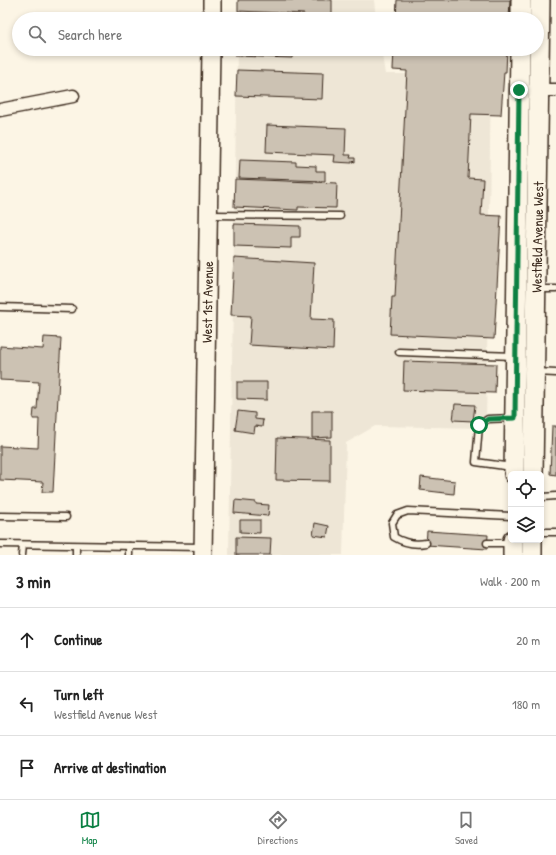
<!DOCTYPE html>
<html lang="en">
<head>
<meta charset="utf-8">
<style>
  body { margin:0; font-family:"Patrick Hand",sans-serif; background:#f6f6f6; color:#222 }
  .controls { position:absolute; right:12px; bottom:12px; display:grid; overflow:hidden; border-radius:6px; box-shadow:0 2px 6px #0003 }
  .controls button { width:36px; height:36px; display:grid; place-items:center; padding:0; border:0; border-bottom:1px solid #e0e0e0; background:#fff; color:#222; font:20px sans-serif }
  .stop { position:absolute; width:12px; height:12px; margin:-9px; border:3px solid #0b8043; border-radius:50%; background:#fff }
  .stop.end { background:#0b8043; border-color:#fff; box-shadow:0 1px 4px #0008 }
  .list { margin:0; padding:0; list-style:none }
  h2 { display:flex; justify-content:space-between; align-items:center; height:52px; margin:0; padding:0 16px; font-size:17px }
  h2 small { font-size:13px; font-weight:400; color:#767676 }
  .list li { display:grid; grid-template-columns:26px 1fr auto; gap:12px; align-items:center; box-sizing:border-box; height:64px; padding:0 16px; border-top:1px solid #e0e0e0 }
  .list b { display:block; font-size:15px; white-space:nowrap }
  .list p { margin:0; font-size:13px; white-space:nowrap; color:#767676 }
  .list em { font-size:13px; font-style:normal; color:#767676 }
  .icon { flex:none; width:22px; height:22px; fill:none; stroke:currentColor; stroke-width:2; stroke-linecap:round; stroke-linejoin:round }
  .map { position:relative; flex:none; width:556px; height:555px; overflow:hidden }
  .search { position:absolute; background:#fff; box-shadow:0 2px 6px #0003; left:12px; right:12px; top:12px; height:44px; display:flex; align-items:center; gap:10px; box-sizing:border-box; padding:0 14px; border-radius:22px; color:#767676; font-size:15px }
  .sheet { height:244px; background:#fff }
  nav { display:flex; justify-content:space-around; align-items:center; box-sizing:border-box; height:56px; border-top:1px solid #e0e0e0; background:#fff; font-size:11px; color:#767676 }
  nav a { display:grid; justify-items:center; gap:2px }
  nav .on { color:#0b8043 }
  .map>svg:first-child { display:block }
</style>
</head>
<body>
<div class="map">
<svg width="556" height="555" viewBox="0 0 556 555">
  <rect width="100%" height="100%" fill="#fcf5e5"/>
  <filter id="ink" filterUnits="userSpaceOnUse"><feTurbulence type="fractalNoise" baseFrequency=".025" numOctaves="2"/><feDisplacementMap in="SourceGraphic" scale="8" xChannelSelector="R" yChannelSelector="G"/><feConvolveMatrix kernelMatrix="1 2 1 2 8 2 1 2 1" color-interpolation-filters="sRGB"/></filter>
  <g filter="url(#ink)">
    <g fill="#eee6d6">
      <path d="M238 0H374L376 19H237Z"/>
      <path d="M237 49H381L385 74H491L486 428 375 426 346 443 343 555H229Z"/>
    </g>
    <g fill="#ccc2b3" stroke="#3b2a1e">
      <path d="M238 0H332V16H327V19H304V14L238 11Z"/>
      <path d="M397 0H510L509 19H396Z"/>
      <path d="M236 49H293L292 58 236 56Z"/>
      <path d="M394 49H507L506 72H504L501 115 471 114 468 178 483 179 481 215 501 216 494 339 390 334 392 297H395L407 71 393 70Z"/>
      <path d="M237 70 323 73 322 99 236 96Z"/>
      <path d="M267 125 346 128 345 155H351L350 158H355V162L352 161V163L334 162 335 155 266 152Z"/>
      <path d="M240 160 296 162V165L316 166V171H325V181L239 178Z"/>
      <path d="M235 179 337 183 336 208 298 207V210L234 207Z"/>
      <path d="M234 224 300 226V237H291V248L234 246Z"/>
      <path d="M234 258 314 263 311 319 334 320 333 350 249 345 251 316 231 315Z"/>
      <path d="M44 337 61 338 53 492H42L43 482 0 480V446L38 448 39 419H33L34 409H37L39 382 0 380V346L43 349Z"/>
      <path d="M404 361 496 364 495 393 403 390Z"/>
      <path d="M237 382H267V400L237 399Z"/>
      <path d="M455 404 475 405 473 421 453 420Z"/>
      <path d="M238 411 255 413V419L263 420 262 427 255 426 254 433 235 430Z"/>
      <path d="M312 411H332V437L312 438Z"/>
      <path d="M552 426H556V475L550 474Z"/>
      <path d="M277 438 330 440V481L276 480Z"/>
      <path d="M421 477 455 481 454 494 420 490Z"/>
      <path d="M235 500 256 502V504L269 505 268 516 234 513Z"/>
      <path d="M240 520H260V533L240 532Z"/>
      <path d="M315 523 329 526 327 537 313 535Z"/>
      <path d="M427 531 488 535 487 549 426 545Z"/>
      <path d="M236 537 271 538 270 555H236Z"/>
    </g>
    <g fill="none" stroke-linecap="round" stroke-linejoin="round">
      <g stroke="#3b2a1e" stroke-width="9">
        <g id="lane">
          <path d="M210 215 340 216"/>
          <path d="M538 289H556"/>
          <path d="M0 307 72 309"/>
          <path d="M399 352 514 356"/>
          <path d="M536 372 556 373"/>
          <path d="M512 467 476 462 479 425 488 419 513 418"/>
          <path d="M541 498 543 497 556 496"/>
          <path d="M0 516 66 517"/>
          <path d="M541 532H556"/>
          <path d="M426 543C415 545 404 543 394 537L392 523 397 515 408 511 511 516"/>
          <path d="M487 543H511"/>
          <path d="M0 544 202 547"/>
          <path d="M129 546V555"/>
          <path d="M22 555 23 545"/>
          <path d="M76 555V546"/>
        </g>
      </g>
      <g stroke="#3b2a1e" stroke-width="15">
        <g id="street">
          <path d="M533 90H556"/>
          <path d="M0 110 73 96"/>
        </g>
      </g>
      <g stroke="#3b2a1e" stroke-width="20">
        <g id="secondary">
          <path d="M212 19V0"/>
          <path d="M203 555 211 49"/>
        </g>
      </g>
      <g stroke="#3b2a1e" stroke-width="22">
        <g id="primary">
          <path d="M521 19V0"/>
          <path d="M514 474 520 49"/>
          <path d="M533 474 540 0"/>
          <path d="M513 555V540"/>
          <path d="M532 555V540"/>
        </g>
      </g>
      <use href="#lane" stroke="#fcf5e5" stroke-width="6"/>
      <use href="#street" stroke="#fcf5e5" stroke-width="12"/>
      <use href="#secondary" stroke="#fcf5e5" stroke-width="17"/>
      <use href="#primary" stroke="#fcf5e5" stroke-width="19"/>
    </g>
  </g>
  <g fill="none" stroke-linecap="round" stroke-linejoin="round" filter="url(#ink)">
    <path stroke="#0b8043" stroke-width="5" d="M479 425 488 419 515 418 519 90"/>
  </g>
  <g text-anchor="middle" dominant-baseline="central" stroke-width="4" stroke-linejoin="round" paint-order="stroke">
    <g font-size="14" fill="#3b2a1e" stroke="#fcf5e5">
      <text transform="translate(537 237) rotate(-89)">Westfield Avenue West</text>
      <text transform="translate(207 302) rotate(-89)">West 1st Avenue</text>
    </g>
  </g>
</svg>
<div class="controls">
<button><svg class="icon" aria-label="locate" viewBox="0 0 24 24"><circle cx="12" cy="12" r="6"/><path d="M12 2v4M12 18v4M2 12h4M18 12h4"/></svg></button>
<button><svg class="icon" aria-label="layers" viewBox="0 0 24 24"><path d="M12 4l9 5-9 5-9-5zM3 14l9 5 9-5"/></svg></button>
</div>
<div class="stop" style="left:479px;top:425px"></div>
<div class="stop end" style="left:519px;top:90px"></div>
<div class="search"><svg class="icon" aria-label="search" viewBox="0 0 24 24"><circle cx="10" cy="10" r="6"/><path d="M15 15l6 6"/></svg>Search here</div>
</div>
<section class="sheet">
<h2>3 min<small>Walk · 200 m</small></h2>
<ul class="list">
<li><svg class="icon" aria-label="ahead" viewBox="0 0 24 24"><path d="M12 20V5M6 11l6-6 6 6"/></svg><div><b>Continue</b></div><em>20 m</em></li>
<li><svg class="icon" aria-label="left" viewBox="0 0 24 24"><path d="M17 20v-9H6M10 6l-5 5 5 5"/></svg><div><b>Turn left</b><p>Westfield Avenue West</p></div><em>180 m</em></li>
<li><svg class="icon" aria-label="arrive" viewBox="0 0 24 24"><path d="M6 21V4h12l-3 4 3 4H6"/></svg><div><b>Arrive at destination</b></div></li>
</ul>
</section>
<nav>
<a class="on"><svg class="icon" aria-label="map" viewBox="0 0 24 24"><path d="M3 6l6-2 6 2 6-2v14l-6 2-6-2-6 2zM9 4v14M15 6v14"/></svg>Map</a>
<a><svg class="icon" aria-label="directions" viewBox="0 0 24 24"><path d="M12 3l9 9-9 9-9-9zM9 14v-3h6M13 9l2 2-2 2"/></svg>Directions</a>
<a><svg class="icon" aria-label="saved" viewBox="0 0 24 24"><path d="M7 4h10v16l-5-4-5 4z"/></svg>Saved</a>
</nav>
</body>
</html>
